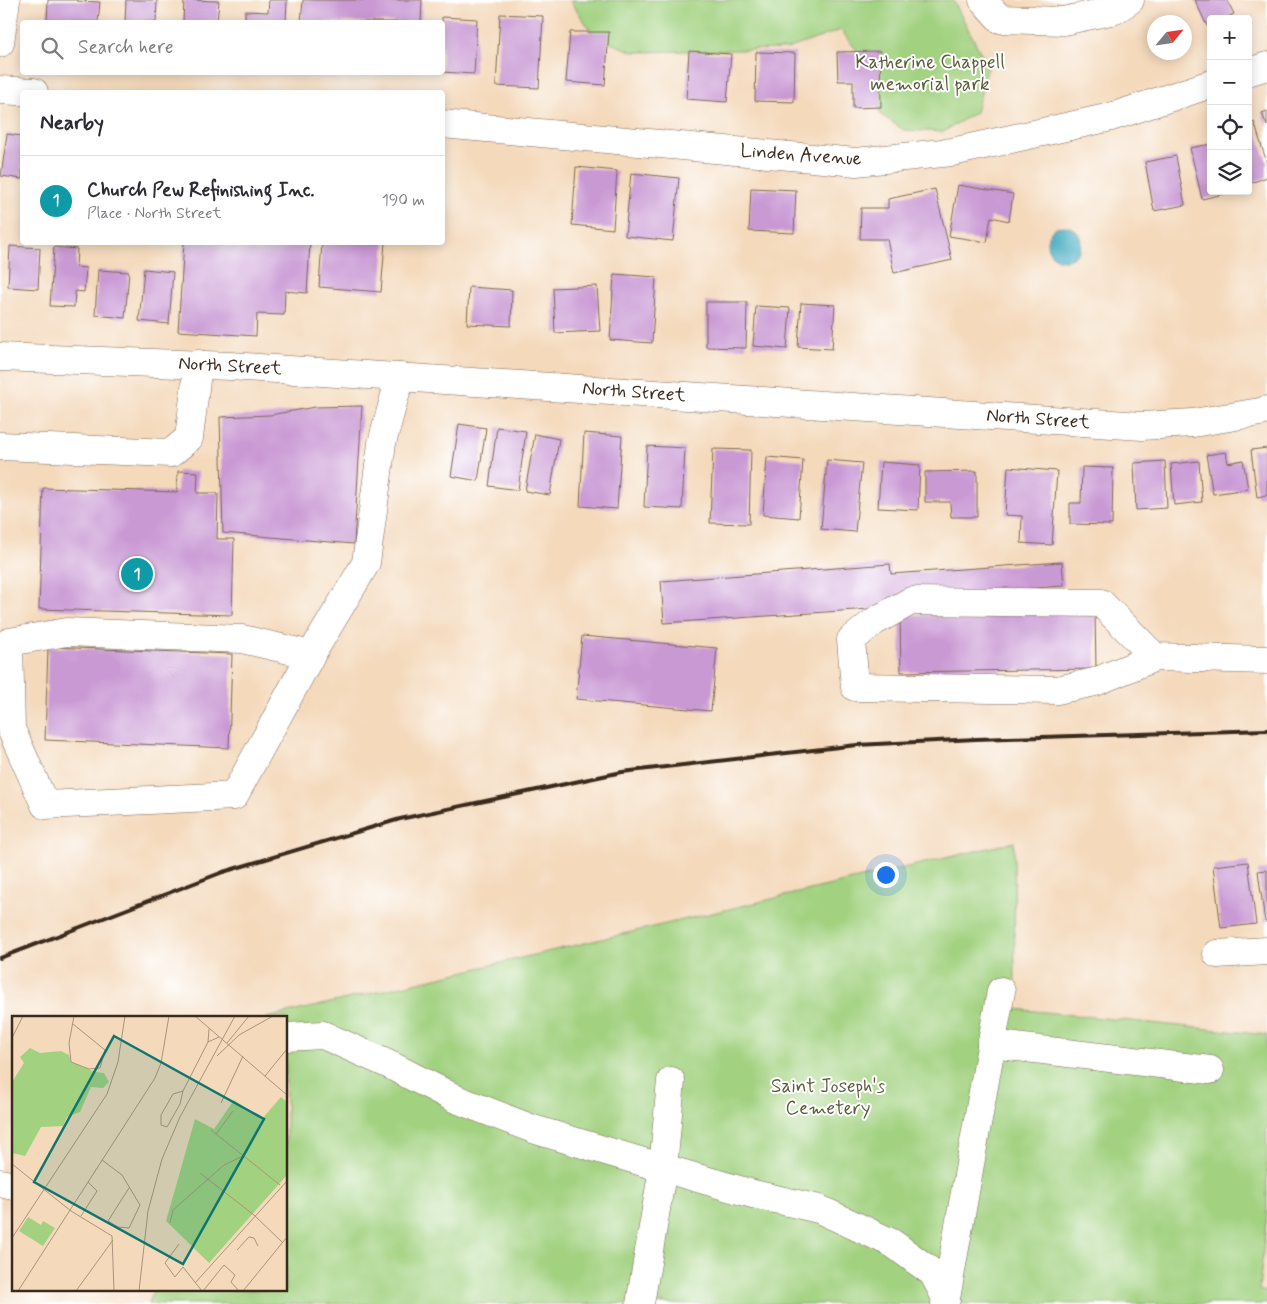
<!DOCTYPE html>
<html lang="en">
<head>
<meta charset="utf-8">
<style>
  body { margin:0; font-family:Mynerve,sans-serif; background:#f7f7f7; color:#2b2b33 }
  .controls { position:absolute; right:15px; top:15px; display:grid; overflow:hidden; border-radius:5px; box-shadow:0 2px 12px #0003 }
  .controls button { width:45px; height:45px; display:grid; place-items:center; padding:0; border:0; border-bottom:1px solid #e1e1e2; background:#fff; color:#2b2b33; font:25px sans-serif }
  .compass { position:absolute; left:1147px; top:15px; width:45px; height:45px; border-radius:50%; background:#fff; box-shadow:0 2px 12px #0003; rotate:61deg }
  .you { position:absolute; left:885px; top:874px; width:18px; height:18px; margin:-12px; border:4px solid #fff; border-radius:50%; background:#1a73e8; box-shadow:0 0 0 8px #1a73e833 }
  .badge { display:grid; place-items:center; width:32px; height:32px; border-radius:50%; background:#b45309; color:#fff; font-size:16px; font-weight:700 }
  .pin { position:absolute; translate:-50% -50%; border:2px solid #fff; box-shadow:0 1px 5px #0006 }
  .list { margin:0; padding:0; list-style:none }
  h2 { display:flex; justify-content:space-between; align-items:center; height:65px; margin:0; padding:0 20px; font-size:21px }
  h2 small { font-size:16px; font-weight:400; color:#7c7c81 }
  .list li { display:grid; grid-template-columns:32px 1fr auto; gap:15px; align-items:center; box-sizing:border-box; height:90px; padding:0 20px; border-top:1px solid #e1e1e2 }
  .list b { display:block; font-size:19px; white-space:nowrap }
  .list p { margin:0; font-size:16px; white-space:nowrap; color:#7c7c81 }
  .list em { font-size:16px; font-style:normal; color:#7c7c81 }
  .icon { flex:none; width:28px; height:28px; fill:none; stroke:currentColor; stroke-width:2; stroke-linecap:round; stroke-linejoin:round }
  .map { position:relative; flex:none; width:1267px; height:1304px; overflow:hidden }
  .search { position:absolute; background:#fff; box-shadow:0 2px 12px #0003; left:20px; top:20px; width:425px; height:55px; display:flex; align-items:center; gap:12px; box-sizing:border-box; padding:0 18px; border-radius:5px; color:#7c7c81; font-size:19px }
  .panel { position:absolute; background:#fff; box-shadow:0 2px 12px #0003; left:20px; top:90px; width:425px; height:155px; border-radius:5px }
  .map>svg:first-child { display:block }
</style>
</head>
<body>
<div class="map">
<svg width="1267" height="1304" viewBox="0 0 1267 1304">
  <rect width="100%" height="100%" fill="#fff"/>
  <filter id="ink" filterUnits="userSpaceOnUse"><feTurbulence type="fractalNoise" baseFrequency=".02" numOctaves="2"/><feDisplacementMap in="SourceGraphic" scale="10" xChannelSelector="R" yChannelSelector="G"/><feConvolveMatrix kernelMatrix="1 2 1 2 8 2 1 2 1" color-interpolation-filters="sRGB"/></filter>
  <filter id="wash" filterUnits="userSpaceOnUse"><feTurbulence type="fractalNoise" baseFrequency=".0096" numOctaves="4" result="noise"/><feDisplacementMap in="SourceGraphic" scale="20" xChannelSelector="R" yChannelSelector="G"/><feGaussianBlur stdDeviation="1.12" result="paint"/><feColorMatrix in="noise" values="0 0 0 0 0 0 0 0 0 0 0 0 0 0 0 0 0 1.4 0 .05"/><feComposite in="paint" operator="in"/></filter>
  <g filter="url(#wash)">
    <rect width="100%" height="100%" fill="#f4d9bb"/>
    <g fill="#a2d180" stroke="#6e7e4f">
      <path d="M570 0H953L988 67 976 112 943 132 904 130 880 114 875 74 841 30 787 49 634 52 595 37Z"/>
      <path d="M1014 842 1015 1009 1267 1035V1214L1259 1290 1267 1292V1304H149L153 1290H286V1018H266Z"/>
    </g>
    <circle fill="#3fa9bf" stroke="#3d6a6e" cx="1064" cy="243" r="17"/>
    <g id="blocks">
      <g fill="#c999d4">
        <path d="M48 0H77V1L100 2 98 22H47Z"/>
        <path d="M126 0H157L156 22H125Z"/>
        <path d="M184 0 219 1 217 22H183Z"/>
        <path d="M269 0H287L286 22H245V11L268 12Z"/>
        <path d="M303 0H422L421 22H301Z"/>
        <path d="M1195 0H1227L1234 14 1224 19H1211V25L1207 26Z"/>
        <path d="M500 14 543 16 539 88 496 86Z"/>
        <path d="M442 17 477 19 474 74 442 72Z"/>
        <path d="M570 32H609L605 85 566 82Z"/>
        <path d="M689 51 731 54 727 102 686 99Z"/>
        <path d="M880 51 881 107 853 108V81H838L837 52Z"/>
        <path d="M756 52 795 53 794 102 755 101Z"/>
        <path d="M1267 111V126L1262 113Z"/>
        <path d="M1254 122 1267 163V177L1248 184V124Z"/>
        <path d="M7 134 22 136V179L1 176Z"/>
        <path d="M1211 144V191L1232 192 1202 199 1190 148Z"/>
        <path d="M1176 156 1185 205 1154 211 1145 162Z"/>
        <path d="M576 167 617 171 613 229 572 225Z"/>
        <path d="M631 173 679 178 673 241 625 236Z"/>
        <path d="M958 185 1013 194 1009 221 991 217 987 242 949 236Z"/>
        <path d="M751 188 796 190 794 233 749 231Z"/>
        <path d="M935 189 952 260 894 273 887 239H860L861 208H888V199Z"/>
        <path d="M184 242H310L307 293 285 291 284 315 257 314 256 336 178 331Z"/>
        <path d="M322 242H385L381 292 319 287Z"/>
        <path d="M10 246 40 248 38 289 8 287Z"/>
        <path d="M54 247 77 249 76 267 86 268 84 292 75 291 74 307 50 306Z"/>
        <path d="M144 269 173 272 169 324 139 321Z"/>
        <path d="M98 270 129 272 125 318 95 315Z"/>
        <path d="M614 274 656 277 652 343 610 340Z"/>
        <path d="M597 286 600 331 555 333 553 288Z"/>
        <path d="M469 287 512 290 511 326 467 324Z"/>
        <path d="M706 302H747L746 348 706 347Z"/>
        <path d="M801 303 835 305 832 349 798 347Z"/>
        <path d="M756 306 790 308 787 349 753 346Z"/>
        <path d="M362 406 354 544 223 533 220 417 270 415 315 407Z"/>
        <path d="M459 424 486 428 478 481 451 476Z"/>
        <path d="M497 427 526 431 518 490 489 486Z"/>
        <path d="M584 433 622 436 617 509 580 506Z"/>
        <path d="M535 434 559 439 550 495 525 491Z"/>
        <path d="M647 446 685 448 682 509 644 507Z"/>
        <path d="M1267 448V495L1257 497 1251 450Z"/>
        <path d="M713 449 751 450 749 524 710 523Z"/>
        <path d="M1226 452 1228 463 1243 460 1248 489 1213 494 1206 455Z"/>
        <path d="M767 457 803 460 799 518 763 515Z"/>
        <path d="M827 460 862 463 855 532 821 529Z"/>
        <path d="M1165 461 1167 508 1136 510 1134 463Z"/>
        <path d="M1199 461 1202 502 1174 505 1171 464Z"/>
        <path d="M881 462 920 465 918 510 878 508Z"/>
        <path d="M1008 467 1057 471 1052 545 1021 543 1022 516 1005 515Z"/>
        <path d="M1082 467 1113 468 1112 525 1070 524V503H1081Z"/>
        <path d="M178 471 198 472 197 493H218L217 539H234L232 615 39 609 43 488 177 492Z"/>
        <path d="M977 471V517H951L950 502H925V472Z"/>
        <path d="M1062 562 1064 586 898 597 899 607 664 623 661 581 890 564 891 574Z"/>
        <path d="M1095 612 1096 669 901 672 900 615Z"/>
        <path d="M582 636 717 648 711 711 576 699Z"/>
        <path d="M48 647 232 654 229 748 45 740Z"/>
        <path d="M1248 862 1256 924 1221 928 1213 866Z"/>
        <path d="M1267 870V922H1265L1258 871Z"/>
      </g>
    </g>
  </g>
  <g filter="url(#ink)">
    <use href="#blocks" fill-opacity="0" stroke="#7c6755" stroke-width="1"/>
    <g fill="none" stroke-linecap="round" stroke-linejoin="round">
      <g stroke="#7c6755" stroke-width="29">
        <g id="minor">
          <path d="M983 0 1000 19 1063 21 1115 10 1130 0"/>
          <path d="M0 43 6 0"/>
          <path d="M1248 72 1267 66"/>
          <path d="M0 90 34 92"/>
          <path d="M442 124 856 162 952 152 1111 117 1211 84"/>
          <path d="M0 446 171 453 189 438 198 364"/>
          <path d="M311 655 242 639 67 632 9 642 11 729 45 805 234 796 311 655 366 563 382 443 400 377"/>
          <path d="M1155 657 1101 603 911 601 875 621 851 640 855 687 1057 690 1095 682 1155 657 1267 660"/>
          <path d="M1217 954 1267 951"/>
          <path d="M286 1037 323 1035 390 1065 456 1099 533 1129 663 1168 753 1194 819 1209 892 1243 933 1273 946 1298"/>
          <path d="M991 1044 1210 1070"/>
          <path d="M0 1183 14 1186"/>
          <path d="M640 1304 663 1168 671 1081"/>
          <path d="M945 1304 1001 991"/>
        </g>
      </g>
      <g stroke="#7c6755" stroke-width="29">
        <path id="major" d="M0 357 230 366 1142 426 1193 423 1260 412 1267 410"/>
      </g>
      <use href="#minor" stroke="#fff" stroke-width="28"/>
      <use href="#major" stroke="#fff" stroke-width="28"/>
      <path stroke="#3b2a1e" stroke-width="4" d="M0 958 223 872 400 819 622 772 857 745 976 739 1267 730"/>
    </g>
  </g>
  <g text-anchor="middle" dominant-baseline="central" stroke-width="4" stroke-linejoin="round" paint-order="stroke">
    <g font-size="19" fill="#5a5c3b" stroke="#fff">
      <text x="930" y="62">Katherine Chappell<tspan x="930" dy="22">memorial park</tspan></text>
      <text x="828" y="1086">Saint Joseph's<tspan x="828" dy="22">Cemetery</tspan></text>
    </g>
    <g font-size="19" fill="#3b2a1e" stroke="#fff">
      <text transform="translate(801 155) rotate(4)">Linden Avenue</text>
      <text transform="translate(230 366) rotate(3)">North Street</text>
      <text transform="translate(634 392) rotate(4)">North Street</text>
      <text transform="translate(1038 419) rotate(4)">North Street</text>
    </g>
  </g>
  <g transform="translate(12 1016)">
    <rect width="275" height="275" fill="#f4d9bb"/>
    <path d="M18 32 28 37 49 35 57 39 59 46 83 56 92 57 97 66 91 72 79 71 68 96 55 101 51 110 29 111 13 140 0 137V66L12 47 8 41ZM269 81 275 86V159L197 247 154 205 183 103 202 113 222 84 250 103ZM16 201 29 209 31 205 43 212 31 230 7 215Z" fill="#a2d180"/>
    <path fill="none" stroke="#aa937c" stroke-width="1" d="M183 0 275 79M61 8 93 34 88 52 77 53 59 46 57 27 62 0M197 13 196 26 207 21M0 22 11 0M215 27 237 0M205 40 227 19 261 0M253 60 275 33M171 75 161 78 149 99V109L155 111 168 88 171 75 196 26M209 87 231 40M199 114 268 169M204 118 221 95M90 144 110 159 128 189 117 212 106 211 96 205 117 172M0 148 59 195 100 220 102 275M188 157 242 199 270 226M69 200 85 175 76 166M158 207 161 194 212 149 231 140M0 222 95 78 106 46 113 0M167 228 153 247 163 261 171 251 190 275M225 234 237 221 242 222 246 230M183 267 275 165M6 275 143 62 149 47 157 0M64 275 101 224M127 275 136 195 150 143 168 101 223 0M191 275 212 249 223 259 219 266 227 275M231 275 275 221"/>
    <path fill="#0f766e" fill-opacity="0.15" stroke="#0f766e" stroke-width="2.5" d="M102 20 252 103 171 248 22 166Z"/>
    <rect width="275" height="275" fill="none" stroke="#3b2a1e" stroke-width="2.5"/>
  </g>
</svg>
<div class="controls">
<button>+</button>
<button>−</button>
<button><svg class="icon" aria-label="locate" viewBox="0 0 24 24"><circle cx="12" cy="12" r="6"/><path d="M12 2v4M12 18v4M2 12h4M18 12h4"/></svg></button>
<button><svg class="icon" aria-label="layers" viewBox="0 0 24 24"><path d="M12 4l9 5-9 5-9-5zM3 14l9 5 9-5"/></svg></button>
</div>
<svg class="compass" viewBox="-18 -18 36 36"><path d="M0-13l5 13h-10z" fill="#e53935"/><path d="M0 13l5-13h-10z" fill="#7c7c81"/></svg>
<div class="you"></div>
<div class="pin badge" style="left:137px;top:574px;background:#0f9aa8">1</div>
<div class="search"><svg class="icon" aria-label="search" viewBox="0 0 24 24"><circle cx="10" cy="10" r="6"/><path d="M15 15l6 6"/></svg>Search here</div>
<section class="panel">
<h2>Nearby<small></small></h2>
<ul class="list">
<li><span class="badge" style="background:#0f9aa8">1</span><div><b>Church Pew Refinishing Inc.</b><p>Place · North Street</p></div><em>190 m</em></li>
</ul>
</section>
</div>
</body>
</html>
